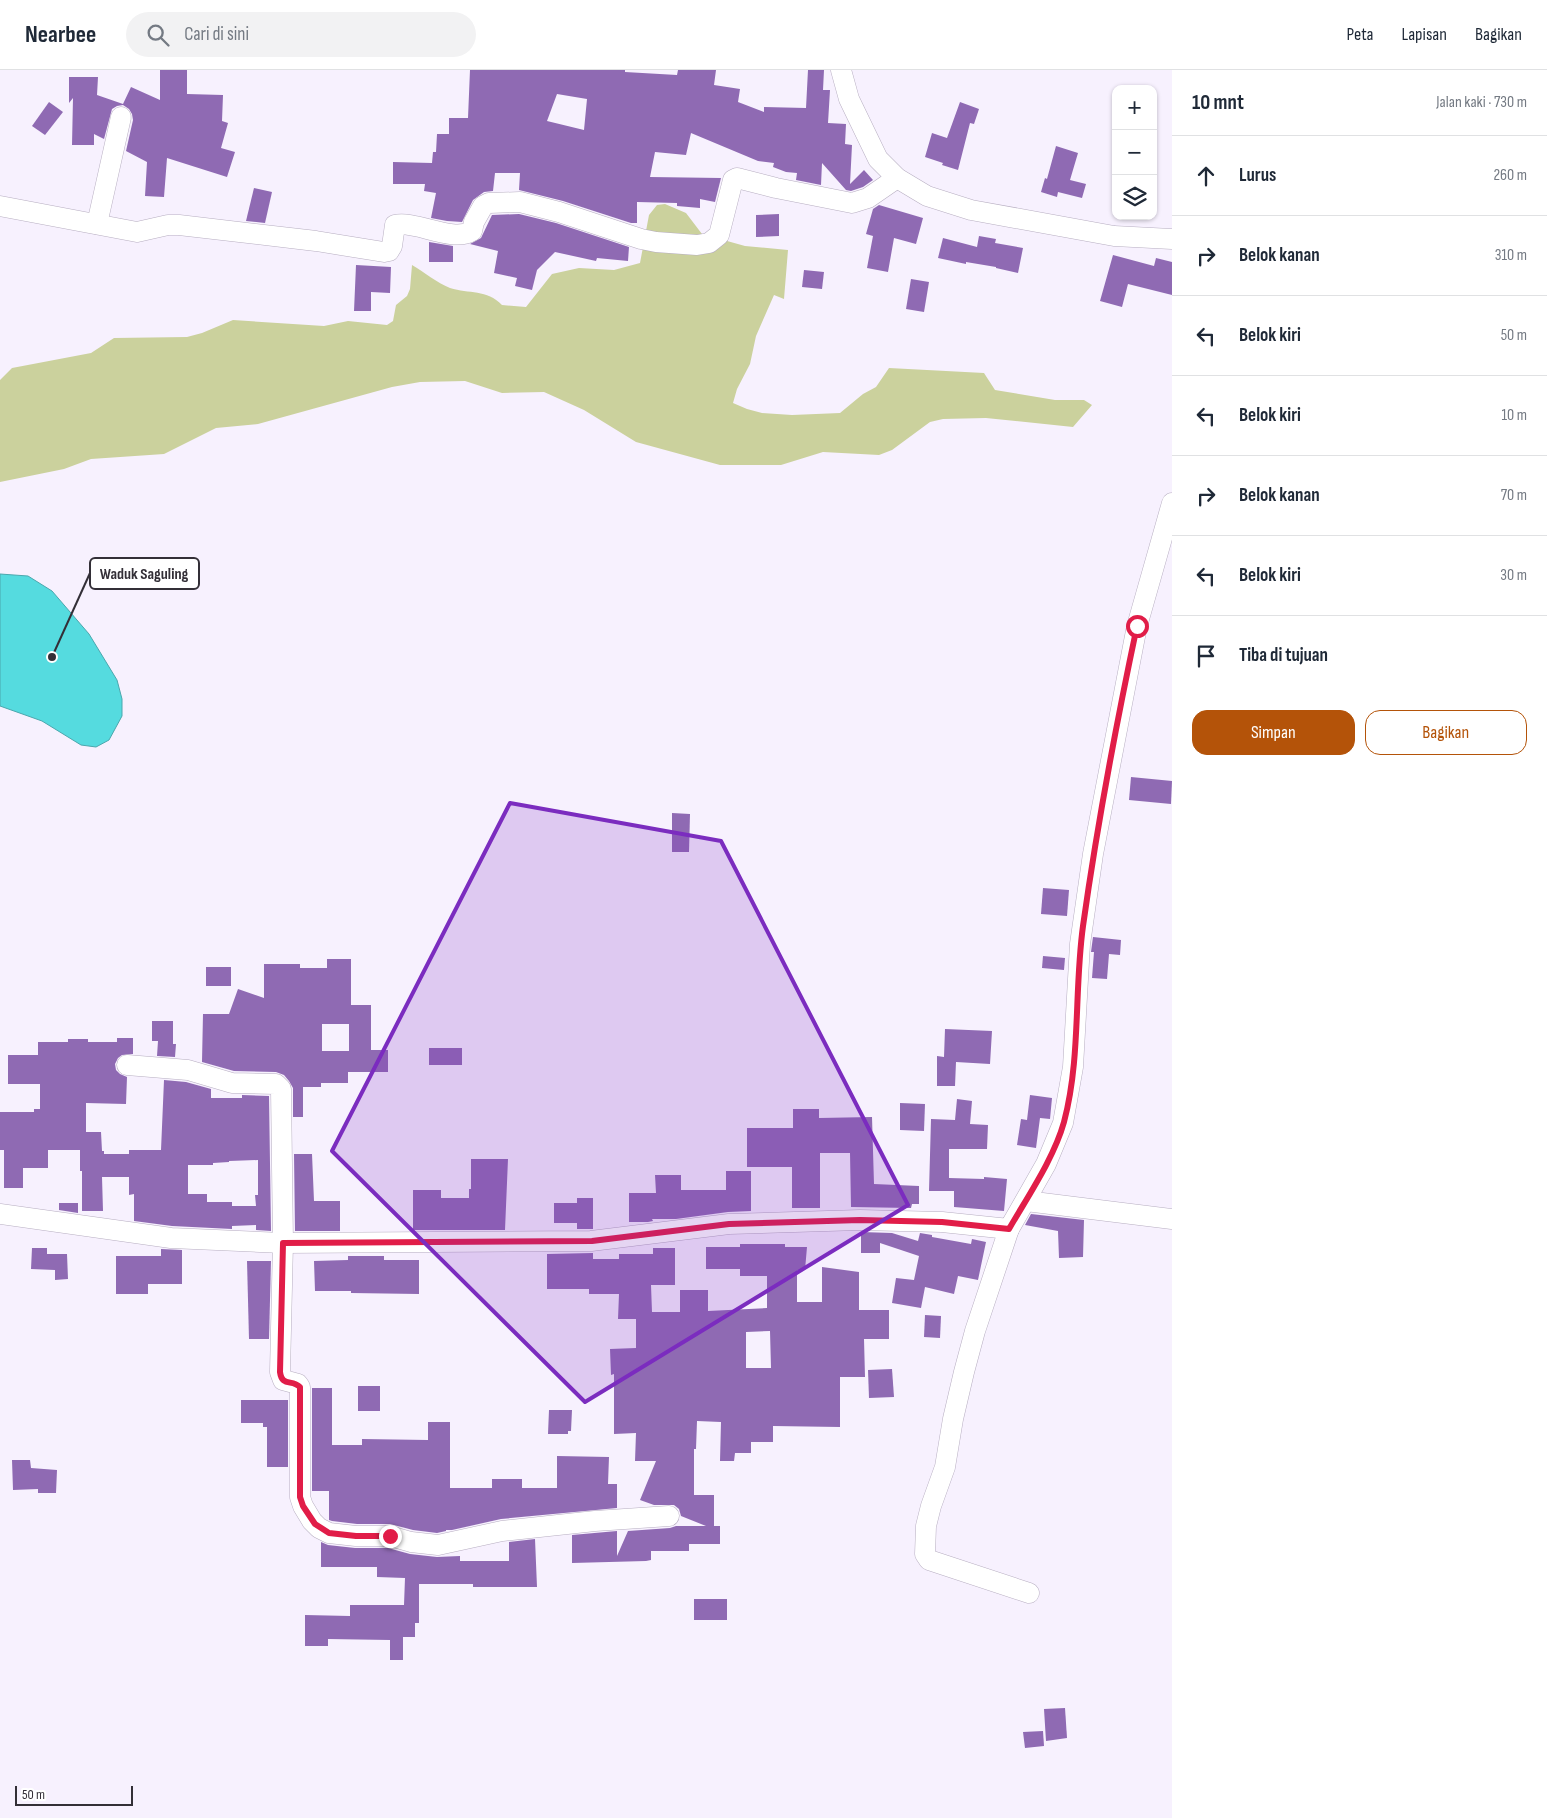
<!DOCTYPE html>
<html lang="id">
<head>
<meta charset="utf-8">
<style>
  body { margin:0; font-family:"Sofia Sans Condensed",sans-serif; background:#f2f2f3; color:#1f2937 }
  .controls { position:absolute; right:15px; top:15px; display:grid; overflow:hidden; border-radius:10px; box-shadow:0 1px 4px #0004 }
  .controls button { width:45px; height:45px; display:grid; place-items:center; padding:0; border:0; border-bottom:1px solid #e0e1e3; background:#fff; color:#1f2937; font:25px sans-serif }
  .scale { position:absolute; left:15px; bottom:12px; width:118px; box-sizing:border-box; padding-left:5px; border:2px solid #332f37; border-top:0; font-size:14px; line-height:18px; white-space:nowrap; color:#332f37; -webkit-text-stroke:4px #fff; paint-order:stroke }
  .stop { position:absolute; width:15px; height:15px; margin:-11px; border:4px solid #e11d48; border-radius:50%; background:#fff }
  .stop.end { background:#e11d48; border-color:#fff; box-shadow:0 1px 5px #0008 }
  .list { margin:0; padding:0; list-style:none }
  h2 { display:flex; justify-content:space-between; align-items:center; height:65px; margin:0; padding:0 20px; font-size:21px }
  h2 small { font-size:16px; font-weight:400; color:#747a83 }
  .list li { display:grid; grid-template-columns:32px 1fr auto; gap:15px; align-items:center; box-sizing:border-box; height:80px; padding:0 20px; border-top:1px solid #e0e1e3 }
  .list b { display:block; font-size:19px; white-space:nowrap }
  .list em { font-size:16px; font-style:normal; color:#747a83 }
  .actions { display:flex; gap:10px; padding:15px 20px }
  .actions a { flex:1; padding:11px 0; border:1px solid #b45309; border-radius:15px; text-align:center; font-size:18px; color:#b45309 }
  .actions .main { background:#b45309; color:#fff }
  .icon { flex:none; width:28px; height:28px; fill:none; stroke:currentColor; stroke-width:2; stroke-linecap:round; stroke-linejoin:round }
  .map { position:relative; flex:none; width:1172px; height:1748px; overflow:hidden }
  header { display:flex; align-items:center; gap:30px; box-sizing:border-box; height:70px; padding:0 25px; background:#fff; border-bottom:1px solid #e0e1e3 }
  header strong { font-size:24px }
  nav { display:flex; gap:28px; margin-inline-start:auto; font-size:18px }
  .search { width:350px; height:45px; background:#f2f2f3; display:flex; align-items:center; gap:12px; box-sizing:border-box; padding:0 18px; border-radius:28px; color:#747a83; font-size:19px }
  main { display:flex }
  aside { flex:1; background:#fff }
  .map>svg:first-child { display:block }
</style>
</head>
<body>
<header>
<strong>Nearbee</strong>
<div class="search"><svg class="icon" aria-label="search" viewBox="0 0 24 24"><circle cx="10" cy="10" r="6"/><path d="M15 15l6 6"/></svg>Cari di sini</div>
<nav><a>Peta</a><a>Lapisan</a><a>Bagikan</a></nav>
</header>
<main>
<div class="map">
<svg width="1172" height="1748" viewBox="0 0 1172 1748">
  <rect width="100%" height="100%" fill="#f7f1fe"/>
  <path fill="#cbd19d" d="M665 134 686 143 702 164 745 176 788 180 784 229 774 225 756 266 750 294 737 319 733 333 747 339 762 343 792 345 840 343 863 324 876 317 889 298 984 303 995 320 1055 330H1084L1092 335 1073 357 986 348 943 349 930 352 892 380 879 385 823 382 781 395H720L636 372 584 340 544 322 502 323 465 311 420 312 392 317 258 354 216 358 164 384 91 389 64 399 0 412V310L12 298 91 283 114 268 187 267 202 263 233 250 324 256 348 251 387 255 393 251 396 235 407 226 410 219 412 195C424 202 437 213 450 218 469 224 487 219 502 235L526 237 552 204 579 198 614 200 640 193 649 145 657 135Z"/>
  <path fill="#55dbdf" stroke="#4ba7ad" d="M0 504 28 506 52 521 89 564 117 610 122 629V646L109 670 96 677 81 675 42 651 0 636Z"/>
  <g fill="#8f6ab3" fill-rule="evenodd">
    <path d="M160 0H187V24L223 25 222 51 228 53 221 78 235 82 227 107 167 88 164 127 145 126 147 92 126 81 133 50 132 44 129 39 123 35 117 36 112 39 104 69 94 64V75H72L73 28 69 33V7H98L97 25 123 34 131 17 160 30Z"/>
    <path d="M470 0H625V2L677 5 678 0H716L714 15 740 19 738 32 764 42V37L806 38 808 0H824L823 20H830L828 53 846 54 845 74 852 75 850 114 864 100 873 110 863 117 851 121 846 120 822 93 821 115 796 110 797 103 786 102 773 97 774 93 758 91 691 63 686 85 655 82 650 107 721 108 715 132 700 129V138L677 136V133L637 132V153H631L563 131 519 120 520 103H495L493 121 484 122 473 130 462 152 447 151 431 148 436 123 424 121 425 114H393V92L432 93 433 82H436L437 64H449V48H468ZM557 24 587 29 584 60 547 51Z"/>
    <path d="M49 32 63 42 45 65 32 56Z"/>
    <path d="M960 32 979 39 974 54 970 53 958 100 942 95 943 93 925 87 932 63 947 68Z"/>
    <path d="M1056 76 1078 83 1070 110 1086 114 1082 128 1058 122 1057 127 1041 122 1045 108 1047 109Z"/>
    <path d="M254 118 272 122 265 153 246 151Z"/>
    <path d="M879 135 923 148 916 174 894 168 888 202 867 198 873 166 866 164 873 139Z"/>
    <path d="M519 144 556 153 629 177 628 191 597 188 596 191 555 182 537 200 532 220 515 216 517 208 494 203 498 181 470 174 481 168 492 145Z"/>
    <path d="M779 144V166L756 167V145Z"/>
    <path d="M979 166 996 169 995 173 1023 178 1018 203 996 198V197L966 192V194L938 188 943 168 977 177Z"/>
    <path d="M429 172 453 176V192H429Z"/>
    <path d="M1113 185 1154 196 1156 188 1172 192V225L1128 214 1122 237 1100 231Z"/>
    <path d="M356 195 391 197 390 223 371 222V241H354Z"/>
    <path d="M804 200 824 202 822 219 802 217Z"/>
    <path d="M911 209 929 212 924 242 906 239Z"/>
    <path d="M1131 707 1172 711 1171 734 1129 730Z"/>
    <path d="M672 743 690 744 689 782H672Z"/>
    <path d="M1043 818 1069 820 1067 846 1041 844Z"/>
    <path d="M1093 867 1121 870 1120 885 1109 884 1107 909 1092 908 1094 882H1091Z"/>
    <path d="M1043 886 1065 888 1064 900 1042 898Z"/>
    <path d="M327 889H351V935H371V980H388V1002H348V1013H321V1017H303V1047H293V1018L289 1011 284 1005 276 1002 234 1001 202 992 203 944H229L238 919 264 928V894H300V898H327ZM322 954H349V981H322Z"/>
    <rect x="206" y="897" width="25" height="19"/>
    <path d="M152 951H173V974H176L175 987 157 986 158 971H152Z"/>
    <path d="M945 959 992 961 990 994 956 992 955 1016H937V986L944 987Z"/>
    <path d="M117 968H133V984L122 985 118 988 115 994 116 1000 120 1004 127 1007 126 1034 86 1033V1062H101L102 1081H104V1084H129V1080H161L164 1010 186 1012 211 1019V1028H242V1025L269 1026 271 1161 256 1160V1155L232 1156V1159L172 1156 134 1151V1124L129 1125V1107H102L103 1141H82V1101H80V1080H48V1098H23V1118H4V1080H0V1042H34V1039H40V1014H8V985H38V972H68V969H88V972H117ZM258 1090V1125H255L256 1136H232V1132H207V1124H188V1095H213V1093L229 1092V1091Z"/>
    <rect x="429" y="978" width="33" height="17"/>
    <path d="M1030 1025 1052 1028 1050 1049 1040 1048 1036 1078 1017 1075 1021 1049 1027 1050Z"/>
    <path d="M957 1029 972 1031 970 1054 988 1055 987 1079H949V1108L984 1109V1107L1007 1109 1004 1141 954 1137V1121H929L931 1049 955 1050Z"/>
    <path d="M900 1033 925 1034 924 1061 900 1060Z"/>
    <path d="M793 1039H819V1048L872 1047 874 1114 919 1116V1134H912L911 1138 851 1137 850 1083H820V1138H792V1097H747V1058H793Z"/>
    <path d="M294 1084H312L314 1131H340V1161H295Z"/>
    <path d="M471 1089H508L505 1160H413V1120H441V1128H469V1119H471Z"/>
    <path d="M726 1101H751V1141L728 1142 676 1149H652L653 1151 648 1152H629V1123H656L655 1105H681V1120H726Z"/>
    <path d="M577 1128H593V1159H577V1153H554V1133H577Z"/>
    <path d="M59 1133H78V1143L59 1140Z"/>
    <path d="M1031 1144 1084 1150 1083 1187 1059 1188 1058 1161 1025 1155Z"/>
    <path d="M861 1162 892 1163 918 1171 920 1163 932 1165V1167L971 1174 972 1169 986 1172 978 1210 958 1206 954 1224 925 1217 921 1238 892 1233 896 1208 914 1210 919 1186 880 1173V1183H861Z"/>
    <path d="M740 1174H785V1177H807L805 1200H797V1232H822V1197L859 1202V1240H889V1269H864L865 1307H840V1357L773 1356V1372H751V1383H735L734 1391H720L721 1352 697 1351 696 1379H694V1425H714V1456H720V1474H689V1481H651V1490L646 1491 572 1493V1465L617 1461V1486L628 1461 670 1458 676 1456H706L681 1446 679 1439 674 1435H654L640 1430 656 1391H635L636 1363 614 1364V1304L611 1305 610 1279 636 1278V1249H618L619 1224H589V1219H547V1184L593 1183V1189H619V1184H653V1178H675V1215H651L652 1242H680V1220H708V1241L767 1238V1206H740V1199H706V1177H740ZM770 1261 771 1298H746V1262Z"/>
    <path d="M32 1178H47V1184H67L68 1209 55 1210V1200L31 1199Z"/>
    <path d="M161 1179 182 1180V1214H148V1224H116V1186H161Z"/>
    <path d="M348 1186H384V1190H419V1224L351 1223V1221H315L314 1191 348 1190Z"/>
    <path d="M247 1191H271L269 1269H249Z"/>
    <path d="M925 1245 941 1246 940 1268 924 1267Z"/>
    <path d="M892 1299 894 1327 869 1328 868 1300Z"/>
    <rect x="358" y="1316" width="22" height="25"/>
    <path d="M312 1318H332V1375H362V1369L428 1370V1352H450V1418H492V1409H522V1418H557V1386L609 1387 608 1414H617V1438L501 1449 452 1460H446V1461L437 1463 413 1460 390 1454H357L332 1451 329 1450V1421H312Z"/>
    <path d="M241 1330H288V1397H267V1357H263V1353H241Z"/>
    <path d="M549 1340H572L571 1361H568V1364H548Z"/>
    <path d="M12 1390H30L31 1398 57 1400 56 1423H38V1419L13 1420Z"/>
    <path d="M535 1469 537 1517H473V1514H419V1553H415V1567H403V1590H390V1570L328 1569V1576H305V1545L350 1546V1535H404L405 1508 377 1507V1497H321V1472L328 1475 355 1478H388L410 1484 437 1487 460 1486V1491H509V1472Z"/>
    <rect x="694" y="1529" width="33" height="21"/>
    <path d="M1065 1638 1067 1668 1046 1671 1044 1639Z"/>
    <path d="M1043 1661 1044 1676 1025 1678 1023 1662Z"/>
  </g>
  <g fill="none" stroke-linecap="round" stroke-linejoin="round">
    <g stroke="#b7aec1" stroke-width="21">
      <g id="minor">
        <path d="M841 0 849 29 878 89 897 108 927 126 971 140 1114 166 1172 169"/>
        <path d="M0 136 137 162 168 155H179L316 171 384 182 389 181 392 176 395 155C415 150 453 173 472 161L474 152 483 136 489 133 520 132 559 142 641 169 656 172 697 175 709 173 719 165 733 110 737 108 776 118 852 133 868 128 897 108"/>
        <path d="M97 154 121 47"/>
        <path d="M127 995 188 1000 232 1013 276 1014 281 1019 283 1173 280 1302 283 1310 298 1314 300 1317V1427L303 1436 312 1451 319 1458 329 1463 356 1466H390L411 1472 438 1475 502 1461 595 1451 669 1446"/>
        <path d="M1026 1131 1172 1149"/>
        <path d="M0 1144 171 1168 283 1173 591 1171 729 1154 860 1150 942 1152 1009 1159 1046 1094 1063 1053 1073 997 1080 874 1093 784 1137 556 1172 433"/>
        <path d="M1009 1159 975 1261 964 1302 953 1349 945 1397 931 1436 926 1456 925 1484 929 1490 1029 1523"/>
      </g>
    </g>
    <use href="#minor" stroke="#fff" stroke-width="20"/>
  </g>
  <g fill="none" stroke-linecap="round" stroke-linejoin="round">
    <path stroke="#e11d48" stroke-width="6" d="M390 1466H356L329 1463 315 1454 303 1436 300 1427V1317C292 1309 282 1317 280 1302L283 1173 592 1171 729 1154 860 1150 942 1152 1009 1159C1028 1126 1054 1088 1064 1052 1081 988 1074 921 1083 856 1097 756 1116 655 1137 556"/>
  </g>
  <path fill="#7b2cbf" fill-opacity="0.2" stroke="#7b2cbf" stroke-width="4" stroke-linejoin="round" d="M510 733 721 771 908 1135 585 1332 332 1081Z"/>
  <path fill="none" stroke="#332f37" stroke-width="2" d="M52 587L90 503"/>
  <circle fill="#332f37" stroke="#fff" stroke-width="2" cx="52" cy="587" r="5"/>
  <rect fill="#fff" stroke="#332f37" stroke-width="2" x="90" y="488" width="109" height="31" rx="5"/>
  <g font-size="16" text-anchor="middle" font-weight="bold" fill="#332f37">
    <text x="144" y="509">Waduk Saguling</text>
  </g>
</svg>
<div class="controls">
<button>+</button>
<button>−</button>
<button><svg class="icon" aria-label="layers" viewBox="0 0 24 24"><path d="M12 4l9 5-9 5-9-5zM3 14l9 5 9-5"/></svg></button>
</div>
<div class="scale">50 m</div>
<div class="stop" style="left:1137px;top:556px"></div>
<div class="stop end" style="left:390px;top:1466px"></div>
</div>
<aside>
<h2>10 mnt<small>Jalan kaki · 730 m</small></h2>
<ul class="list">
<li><svg class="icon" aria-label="ahead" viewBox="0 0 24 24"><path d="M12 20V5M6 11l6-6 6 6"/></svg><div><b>Lurus</b></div><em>260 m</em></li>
<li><svg class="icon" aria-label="right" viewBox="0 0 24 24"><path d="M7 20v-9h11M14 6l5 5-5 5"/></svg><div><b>Belok kanan</b></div><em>310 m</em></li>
<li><svg class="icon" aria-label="left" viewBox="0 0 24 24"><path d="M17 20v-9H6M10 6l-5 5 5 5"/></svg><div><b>Belok kiri</b></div><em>50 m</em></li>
<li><svg class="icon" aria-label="left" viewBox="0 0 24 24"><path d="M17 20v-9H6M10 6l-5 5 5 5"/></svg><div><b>Belok kiri</b></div><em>10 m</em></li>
<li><svg class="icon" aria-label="right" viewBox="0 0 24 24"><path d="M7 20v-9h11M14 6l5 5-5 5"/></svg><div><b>Belok kanan</b></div><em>70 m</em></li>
<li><svg class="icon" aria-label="left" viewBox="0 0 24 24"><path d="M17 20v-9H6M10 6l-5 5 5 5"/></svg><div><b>Belok kiri</b></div><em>30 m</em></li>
<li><svg class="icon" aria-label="arrive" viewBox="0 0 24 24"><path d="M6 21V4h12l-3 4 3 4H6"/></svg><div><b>Tiba di tujuan</b></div></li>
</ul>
<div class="actions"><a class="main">Simpan</a><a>Bagikan</a></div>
</aside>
</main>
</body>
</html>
